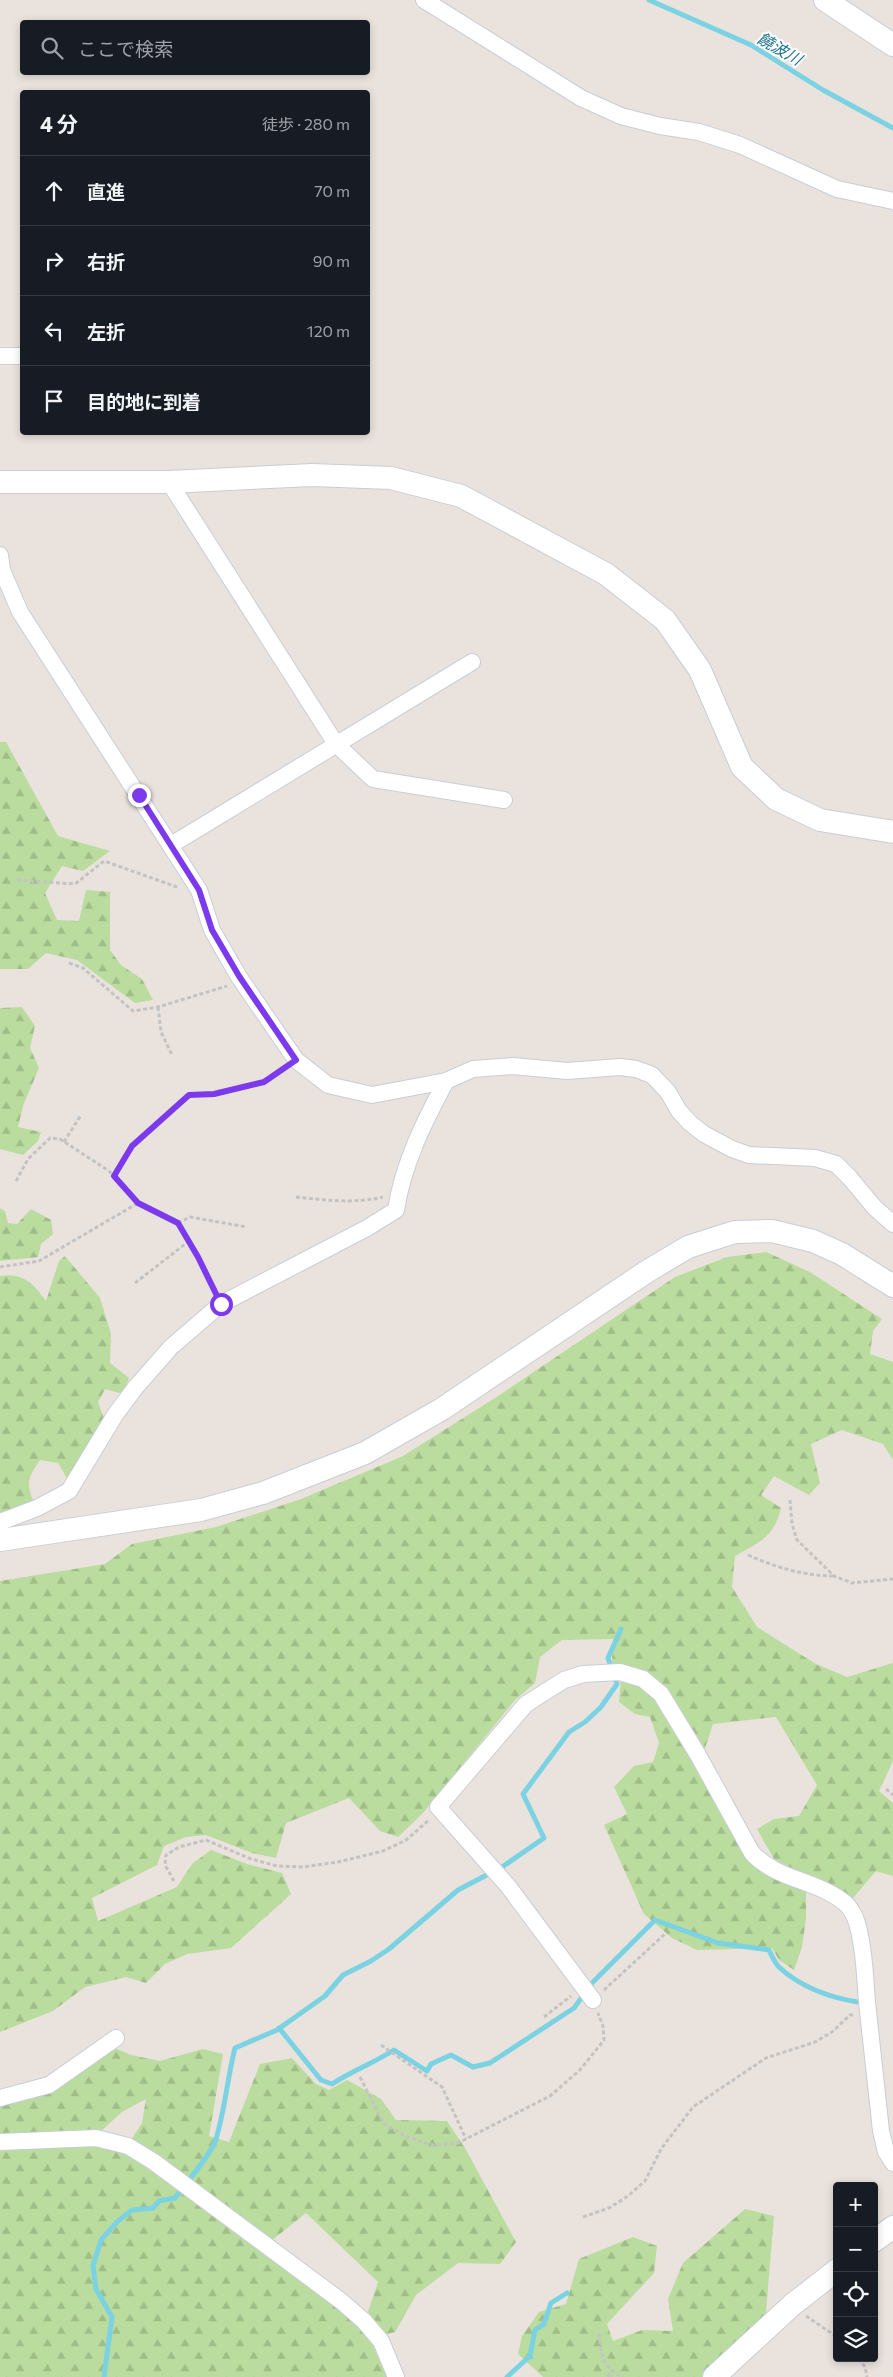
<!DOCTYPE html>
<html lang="ja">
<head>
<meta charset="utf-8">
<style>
  body { margin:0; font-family:Commissioner,"Noto Sans JP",sans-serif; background:#20242c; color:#f1f3f6 }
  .controls { position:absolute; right:15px; bottom:15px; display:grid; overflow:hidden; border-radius:5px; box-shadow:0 2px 8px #0003 }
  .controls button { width:45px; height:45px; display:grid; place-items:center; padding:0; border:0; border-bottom:1px solid #363941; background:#171b24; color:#f1f3f6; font:25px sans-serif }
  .stop { position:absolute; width:15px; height:15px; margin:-11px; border:4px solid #7c3aed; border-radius:50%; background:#fff }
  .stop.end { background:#7c3aed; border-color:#fff; box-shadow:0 1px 5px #0008 }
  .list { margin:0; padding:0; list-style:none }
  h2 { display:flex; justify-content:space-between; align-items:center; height:65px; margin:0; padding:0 20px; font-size:21px }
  h2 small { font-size:16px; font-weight:400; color:#9ea1a6 }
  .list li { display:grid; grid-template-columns:32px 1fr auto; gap:15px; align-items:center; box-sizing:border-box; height:70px; padding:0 20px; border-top:1px solid #363941 }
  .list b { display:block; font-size:19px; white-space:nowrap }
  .list em { font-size:16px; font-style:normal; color:#9ea1a6 }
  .icon { flex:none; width:28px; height:28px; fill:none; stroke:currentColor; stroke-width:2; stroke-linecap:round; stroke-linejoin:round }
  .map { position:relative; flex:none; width:893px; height:2377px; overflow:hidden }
  .search { position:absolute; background:#171b24; box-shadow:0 2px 8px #0003; left:20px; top:20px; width:350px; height:55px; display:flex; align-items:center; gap:12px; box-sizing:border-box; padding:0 18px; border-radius:5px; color:#9ea1a6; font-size:19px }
  .panel { position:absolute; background:#171b24; box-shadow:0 2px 8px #0003; left:20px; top:90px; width:350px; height:345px; border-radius:5px }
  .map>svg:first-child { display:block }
</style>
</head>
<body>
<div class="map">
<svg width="893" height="2377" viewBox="0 0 893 2377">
  <defs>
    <pattern id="forest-firs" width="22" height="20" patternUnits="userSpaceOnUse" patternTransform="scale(1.25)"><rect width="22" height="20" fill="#badc9e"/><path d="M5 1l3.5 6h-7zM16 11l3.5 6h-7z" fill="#a0bd88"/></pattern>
  </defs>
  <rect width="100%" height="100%" fill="#eae3dd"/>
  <g fill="url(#forest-firs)">
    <path d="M0 742H6L58 836 110 851 83 871 62 866 45 893 57 920 79 921 86 890 110 892V950L121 965 142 979 153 1000 135 1003 77 960 46 953 28 969H0Z"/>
    <path d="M22 1007 35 1026 30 1048 39 1068 23 1106 18 1127 41 1132 38 1141 23 1155 0 1149V1008Z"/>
    <path d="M0 1208 5 1211 8 1223 17 1224 31 1209 51 1220 53 1234 41 1244 38 1257 0 1261Z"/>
    <path d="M766 1252 810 1272 882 1319 873 1331 870 1354 893 1362V1460L883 1444 842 1430 811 1444 820 1483 809 1495 774 1476 761 1495 781 1508C774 1537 760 1542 735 1556L732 1587 757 1627 816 1664 847 1677 893 1663V1761L879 1791 893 1803V1876L876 1871 852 1899 774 1859 757 1829 774 1819 799 1816 817 1785 776 1717 713 1724 704 1751 658 1683 612 1665 613 1639 562 1640 540 1657 535 1683 515 1700 423 1813 398 1837 380 1831 349 1798 286 1823 276 1858 252 1853 206 1835 186 1837 164 1846 157 1865 92 1898 98 1921 177 1887 192 1864 211 1850 247 1864 282 1873 291 1894 231 1948 187 1954 165 1964 146 1983 126 1977 85 1987 53 2011 0 2032V1581L105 1564 132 1544 216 1527 301 1499 403 1456 495 1398 675 1277 727 1257Z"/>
    <path d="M65 1256 100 1298 111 1334 110 1363 129 1378 123 1394 105 1389 98 1402 105 1421 68 1480 58 1463 40 1460C29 1476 25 1483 34 1502L0 1516V1276C23 1272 34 1284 46 1301L59 1261Z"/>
    <path d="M621 1678 643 1684 660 1701 734 1830 806 1888V1918L802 1947 794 1970 779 1960 772 1948 697 1950 672 1938 644 1914 604 1825 627 1814 614 1787 634 1766 653 1762 659 1743 650 1717 635 1714 619 1702Z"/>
    <path d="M115 2048 131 2055 160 2061 203 2049 223 2054 209 2136 229 2142 260 2064 292 2058 316 2084 329 2090 347 2080 381 2099 396 2120 447 2121 465 2148 516 2242 500 2264 458 2263 416 2295 395 2332 383 2335 368 2312 378 2282 306 2213 271 2241 131 2140 142 2123 146 2099 122 2112 100 2132 0 2137V2106Z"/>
    <path d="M94 2147 125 2152 353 2319 372 2344 387 2377H0V2148Z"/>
    <path d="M745 2209 774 2216 766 2313 724 2353 703 2377H543L518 2354 522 2336 539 2312 566 2304 579 2259 633 2237 657 2246 654 2273 607 2324 613 2341 642 2330 673 2331 668 2299 683 2263Z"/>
  </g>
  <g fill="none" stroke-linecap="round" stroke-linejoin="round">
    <g stroke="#7ad2e2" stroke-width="5">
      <path d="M649 0 751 45 823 90 893 128"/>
      <path d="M279 2028 321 2080 332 2084C351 2071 374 2063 394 2050L427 2071 431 2064 451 2055 473 2067 490 2063 574 2008 593 1982 655 1920 718 1943 769 1950C772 1956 775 1963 779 1967 800 1987 831 1998 858 2002"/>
      <path d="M104 2377 112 2317 96 2289 93 2266 101 2240 118 2221 132 2210 153 2208 159 2201 175 2198C185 2184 209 2157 215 2142 225 2112 227 2079 235 2048L277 2030 325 1996 343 1975 371 1961 389 1949 458 1890 502 1867 544 1838 523 1794 569 1732 585 1722 601 1707 617 1684 608 1658 621 1629"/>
      <path d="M507 2377 530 2356 535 2330 544 2324 551 2303 567 2293"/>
    </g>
    <g stroke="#c8cdd6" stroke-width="18">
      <g id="street">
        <path d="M424 0 581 98 621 116 660 126 699 132 740 145 837 189 893 201"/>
        <path d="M0 356H22"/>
        <path d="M169 482 336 744 373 779 504 800"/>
        <path d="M0 555 2 570 20 612 199 890 212 930 239 977 296 1060 328 1085 372 1095 446 1081 473 1069 513 1066 567 1071 620 1067 636 1069 652 1075 668 1092 679 1111 690 1123 704 1134 732 1149 749 1155 815 1158 836 1164 850 1178 874 1207 893 1224"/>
        <path d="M171 845 472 662"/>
        <path d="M0 1522 37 1508 69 1491 115 1415 135 1388 171 1347 221 1304 367 1228 396 1210C403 1164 424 1122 446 1081"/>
        <path d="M593 2000 508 1886 438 1807 526 1704 564 1680 583 1674 620 1672 643 1679 661 1694 698 1755 752 1853C777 1880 817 1880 845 1903 850 1907 855 1916 857 1923 864 1948 865 1976 867 2002 872 2045 876 2088 881 2131L886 2152 893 2163"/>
        <path d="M0 2098 49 2085 116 2038"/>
        <path d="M0 2142 96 2138 128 2146 154 2162 341 2301 364 2321 381 2341 396 2377"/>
      </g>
    </g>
    <g stroke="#c8cdd6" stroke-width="24">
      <g id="secondary">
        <path d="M825 0 893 45"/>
        <path d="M0 482H169L312 475 391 478 461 496 606 574 665 620 700 670 742 767 776 799 820 820 893 832"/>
        <path d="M0 1540 201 1510 263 1493 365 1453 442 1409 646 1272 688 1247 719 1237 735 1232 772 1231 813 1241 842 1254 893 1286"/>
        <path d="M874 2241 893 2227"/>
        <path d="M714 2377 792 2305 837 2270"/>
      </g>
    </g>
    <g stroke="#c3c3c3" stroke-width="3" stroke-dasharray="4 2.5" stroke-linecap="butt">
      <path d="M17 880 75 884 104 861 177 887"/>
      <path d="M69 963 83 968 133 1011 158 1007 227 986"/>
      <path d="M158 1007 161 1032 172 1055"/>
      <path d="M64 1142 81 1115"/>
      <path d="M114 1177 132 1146 189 1095 214 1094 264 1082 283 1069"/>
      <path d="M16 1181 28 1159 50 1138 60 1139 109 1171 138 1203"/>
      <path d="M296 1197C325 1200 355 1204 383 1197"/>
      <path d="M178 1223 190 1217 247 1227"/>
      <path d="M0 1267 39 1261 138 1203 178 1223 214 1290"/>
      <path d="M135 1283 189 1241"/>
      <path d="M790 1500 792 1524 797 1540 834 1576 852 1583 893 1579"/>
      <path d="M748 1555C775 1567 804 1576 834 1576"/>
      <path d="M886 1789 893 1795"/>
      <path d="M174 1881 165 1865 166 1855 179 1847 206 1840 251 1859 277 1866 303 1867 338 1862 383 1851 406 1840 429 1820"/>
      <path d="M604 1990 666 1933"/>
      <path d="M544 2017 571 1996"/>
      <path d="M381 2045 442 2087 466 2139"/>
      <path d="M360 2077 384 2124 407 2137 433 2145 458 2143 550 2096 580 2070 604 2040 603 2026 598 2013"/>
      <path d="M583 2217 609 2208 628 2196 645 2181 661 2149 693 2107 766 2058 815 2042 832 2032 850 2015H853"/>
      <path d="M806 2316 837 2337"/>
      <path d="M599 2334C602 2357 601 2366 623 2377"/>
      <path d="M859 2358 865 2367 867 2377"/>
      <path d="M608 2377 611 2371"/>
    </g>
    <use href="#street" stroke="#fff" stroke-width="16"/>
    <use href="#secondary" stroke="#fff" stroke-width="22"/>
  </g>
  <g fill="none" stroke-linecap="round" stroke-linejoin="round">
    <path stroke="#7c3aed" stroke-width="6" d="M139 795 199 890 212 930 239 976 296 1060 264 1082 214 1094 189 1095 132 1146 114 1176 138 1203 178 1223 198 1257 221 1304"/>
  </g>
  <g text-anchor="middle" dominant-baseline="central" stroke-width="4" stroke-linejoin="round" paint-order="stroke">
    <g font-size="16" font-style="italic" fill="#1a728d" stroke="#fff">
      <text transform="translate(780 48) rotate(30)">饒波川</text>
    </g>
  </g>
</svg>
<div class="controls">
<button>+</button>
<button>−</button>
<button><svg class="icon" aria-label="locate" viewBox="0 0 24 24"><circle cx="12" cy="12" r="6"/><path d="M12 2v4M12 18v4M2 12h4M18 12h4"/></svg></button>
<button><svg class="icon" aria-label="layers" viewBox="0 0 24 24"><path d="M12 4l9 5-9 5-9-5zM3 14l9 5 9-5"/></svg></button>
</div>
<div class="stop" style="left:221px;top:1304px"></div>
<div class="stop end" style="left:139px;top:795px"></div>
<div class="search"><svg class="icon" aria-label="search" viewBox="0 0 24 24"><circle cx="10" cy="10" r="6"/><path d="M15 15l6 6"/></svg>ここで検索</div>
<section class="panel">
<h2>4 分<small>徒歩 · 280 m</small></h2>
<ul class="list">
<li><svg class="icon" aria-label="ahead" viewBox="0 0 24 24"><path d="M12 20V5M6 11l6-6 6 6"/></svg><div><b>直進</b></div><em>70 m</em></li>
<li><svg class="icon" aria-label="right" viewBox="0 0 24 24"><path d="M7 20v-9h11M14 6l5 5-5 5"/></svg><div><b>右折</b></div><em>90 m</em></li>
<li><svg class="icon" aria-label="left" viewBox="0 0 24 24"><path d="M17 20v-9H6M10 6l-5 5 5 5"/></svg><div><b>左折</b></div><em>120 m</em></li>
<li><svg class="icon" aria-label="arrive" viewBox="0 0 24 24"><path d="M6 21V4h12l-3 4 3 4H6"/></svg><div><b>目的地に到着</b></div></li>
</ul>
</section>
</div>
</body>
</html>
